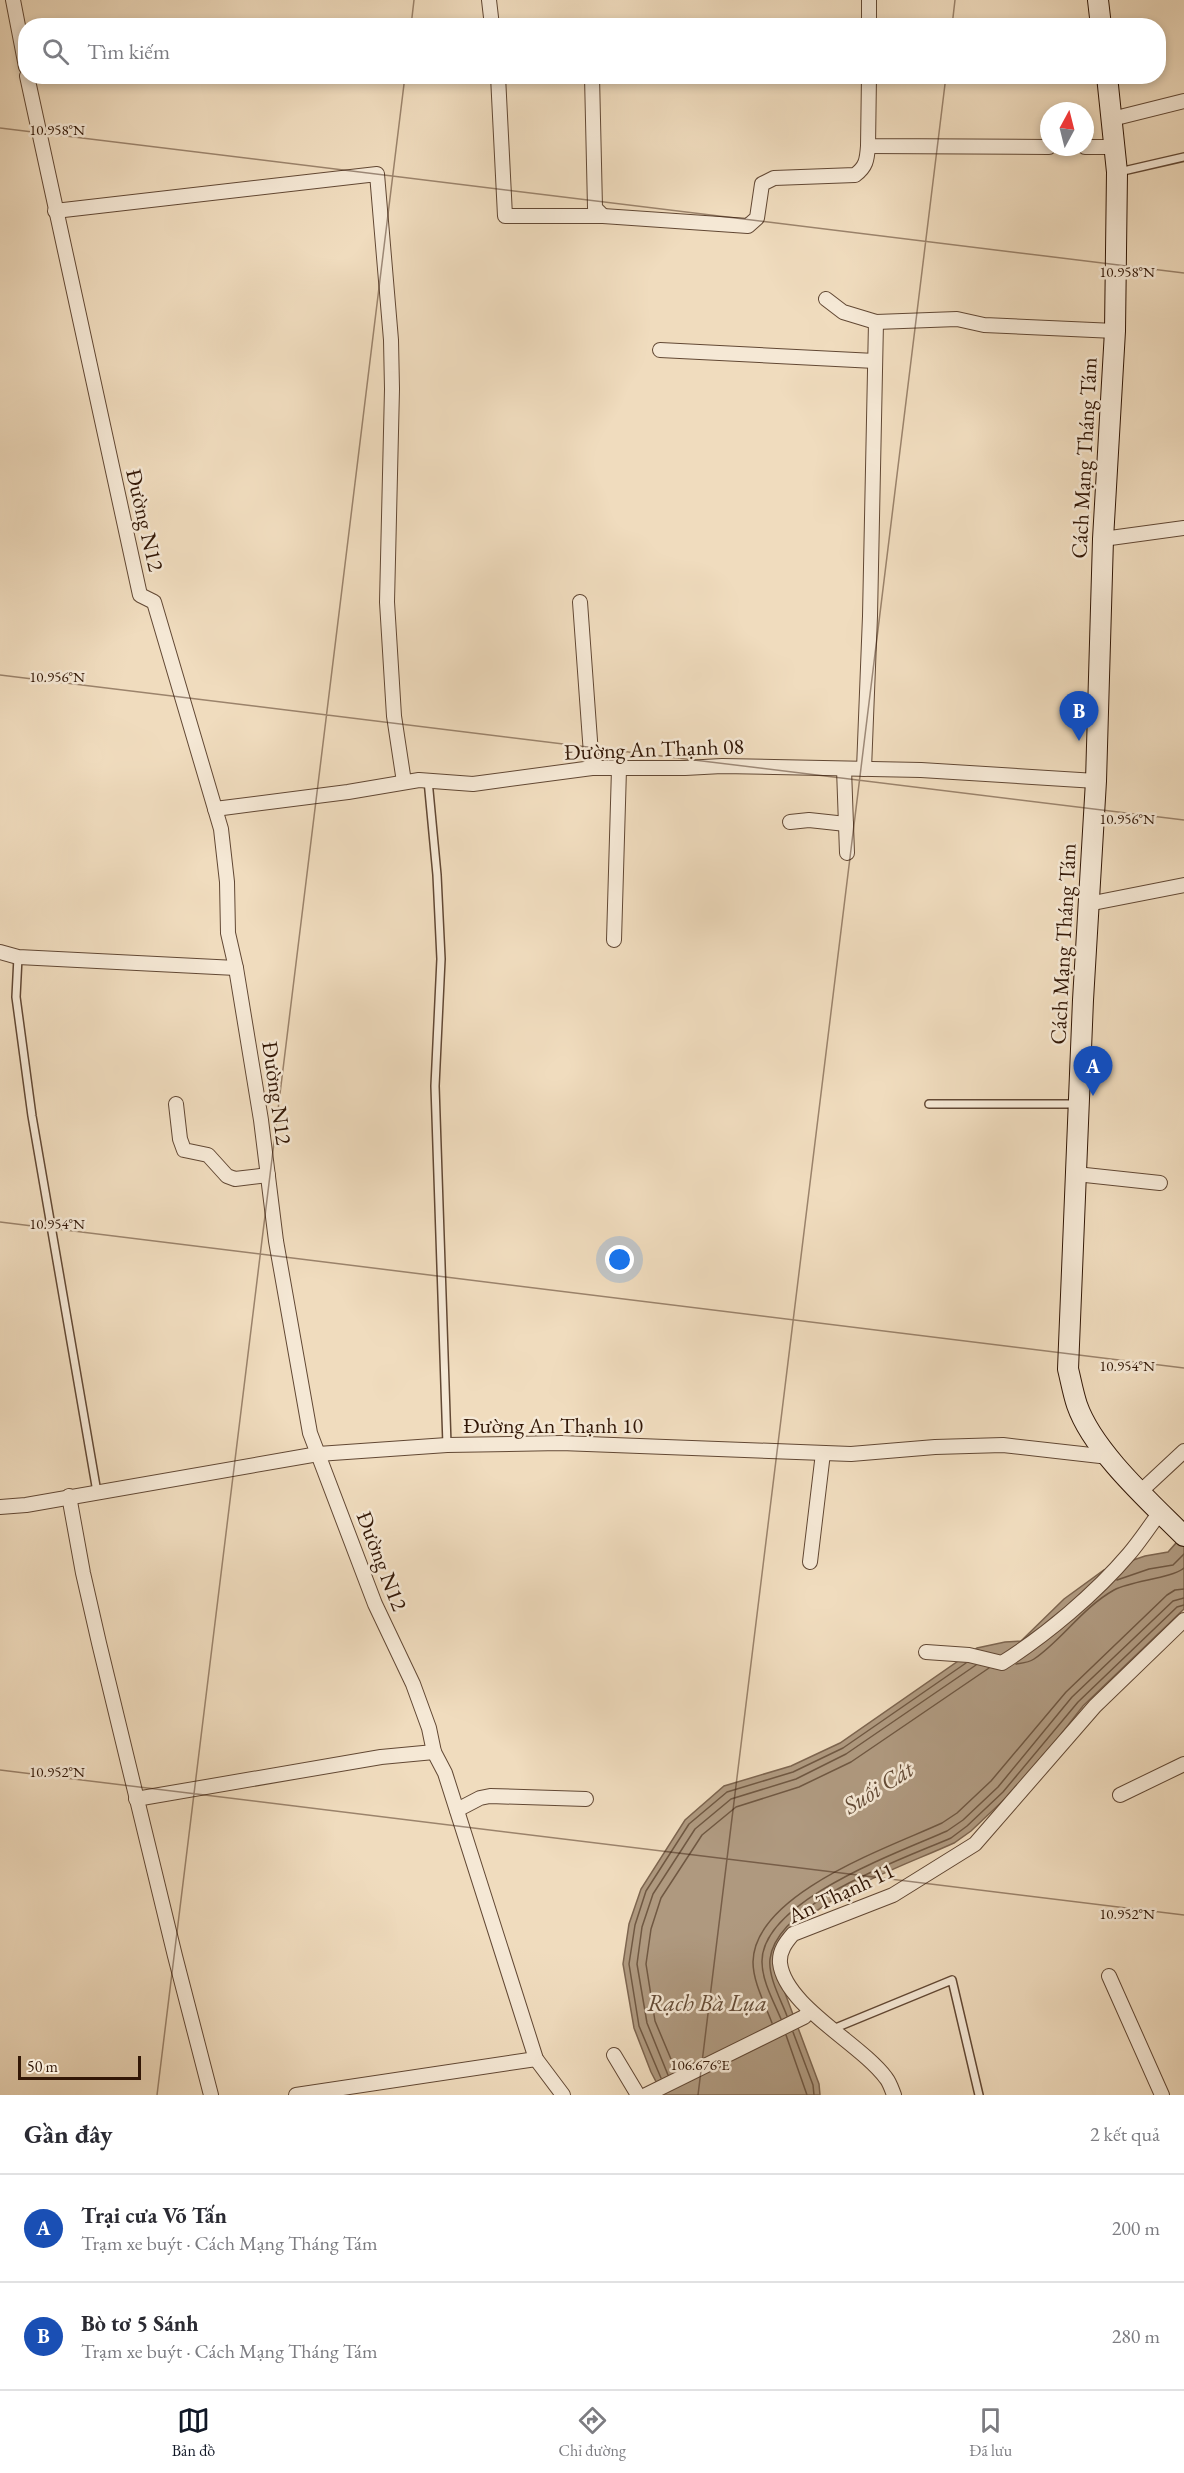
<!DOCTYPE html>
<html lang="vi">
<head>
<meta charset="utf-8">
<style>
  body { margin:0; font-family:"EB Garamond",serif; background:#f2f2f3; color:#2b2b33 }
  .compass { position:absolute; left:1040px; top:102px; width:54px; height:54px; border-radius:50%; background:#fff; box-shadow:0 3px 9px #0003; rotate:7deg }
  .scale { position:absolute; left:18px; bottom:15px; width:123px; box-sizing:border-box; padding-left:6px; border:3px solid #321706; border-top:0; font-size:16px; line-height:21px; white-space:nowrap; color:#321706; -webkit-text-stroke:4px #f5e8d5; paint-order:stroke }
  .you { position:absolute; left:620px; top:1260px; width:21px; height:21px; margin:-15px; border:4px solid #fff; border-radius:50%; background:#1a73e8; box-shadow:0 0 0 9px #1a73e833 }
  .badge { display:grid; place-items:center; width:39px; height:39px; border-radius:50%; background:#111827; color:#fff; font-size:20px; font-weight:700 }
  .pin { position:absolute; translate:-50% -50px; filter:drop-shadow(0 2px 3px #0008) }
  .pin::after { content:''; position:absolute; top:32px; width:21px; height:18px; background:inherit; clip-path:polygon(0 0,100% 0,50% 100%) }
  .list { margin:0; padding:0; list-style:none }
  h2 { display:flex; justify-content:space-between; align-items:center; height:78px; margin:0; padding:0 24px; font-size:26px }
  h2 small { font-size:20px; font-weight:400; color:#7c7c81 }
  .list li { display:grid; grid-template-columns:39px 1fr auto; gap:18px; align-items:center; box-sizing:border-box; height:108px; padding:0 24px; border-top:2px solid #e1e1e2 }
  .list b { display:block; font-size:22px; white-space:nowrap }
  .list p { margin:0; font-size:20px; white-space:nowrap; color:#7c7c81 }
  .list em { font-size:20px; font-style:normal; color:#7c7c81 }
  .icon { flex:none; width:33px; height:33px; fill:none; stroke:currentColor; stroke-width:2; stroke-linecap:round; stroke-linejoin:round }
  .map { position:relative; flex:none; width:1184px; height:2095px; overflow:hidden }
  .search { position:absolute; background:#fff; box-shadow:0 3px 9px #0003; left:18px; right:18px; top:18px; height:66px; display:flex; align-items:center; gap:15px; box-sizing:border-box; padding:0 21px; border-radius:24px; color:#7c7c81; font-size:22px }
  .sheet { height:294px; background:#fff }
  nav { display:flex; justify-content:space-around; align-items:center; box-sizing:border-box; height:84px; border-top:2px solid #e1e1e2; background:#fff; font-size:16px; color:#7c7c81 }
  nav a { display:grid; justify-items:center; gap:3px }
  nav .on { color:#111827 }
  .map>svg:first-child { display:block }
</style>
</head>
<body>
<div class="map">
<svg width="1184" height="2095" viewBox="0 0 1184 2095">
  <rect width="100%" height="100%" fill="#f0dcbe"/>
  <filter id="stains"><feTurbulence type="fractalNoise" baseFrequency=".00333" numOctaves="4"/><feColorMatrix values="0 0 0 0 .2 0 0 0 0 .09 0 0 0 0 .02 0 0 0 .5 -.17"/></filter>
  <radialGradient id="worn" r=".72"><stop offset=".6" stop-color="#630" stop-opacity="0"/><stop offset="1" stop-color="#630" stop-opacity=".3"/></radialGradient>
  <path fill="#af997f" stroke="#7d654f" stroke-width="1.5" d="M1184 1534V1609L1083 1706 1048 1751 1008 1796 971 1831 954 1843C892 1871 822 1892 779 1947L782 1985 819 2084 820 2095H663L651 2072 634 2028 623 1964 629 1924 641 1889 685 1820 724 1786 791 1766 840 1743 977 1648 1005 1642 1021 1641 1064 1599 1104 1570 1145 1556 1168 1552Z"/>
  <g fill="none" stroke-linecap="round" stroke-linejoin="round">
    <g stroke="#705842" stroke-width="1.5">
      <path d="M1117 1580 1149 1569 1173 1565 1184 1554"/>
      <path d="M1016 1664C1022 1663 1028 1663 1034 1659 1062 1640 1082 1608 1114 1590 1133 1580 1170 1579 1184 1568"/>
      <path d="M787 2016C781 2000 768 1977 770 1959 777 1902 903 1859 951 1838L967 1826 1003 1792 1078 1702 1177 1607 1184 1605"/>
      <path d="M781 2019C774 2002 762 1981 762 1962 761 1901 900 1852 947 1831L963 1820 998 1787 1072 1697 1173 1601 1184 1598"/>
      <path d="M772 2023C765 2004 753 1982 753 1962 754 1893 890 1847 942 1823L957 1813 991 1781 1066 1692 1167 1595 1175 1590 1184 1589"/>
      <path d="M793 2032 813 2085 814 2095"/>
      <path d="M786 2035 807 2095"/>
      <path d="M676 2071 655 2021 646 1964 651 1929 661 1898 702 1835 736 1807 799 1787 851 1762 989 1668"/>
      <path d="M668 2075 647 2023 637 1964 642 1927 653 1894 695 1829 731 1799 796 1779 846 1754 976 1665"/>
      <path d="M661 2078 639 2026 629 1964 635 1925 646 1891 689 1824 727 1792 793 1772 843 1748 966 1663"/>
    </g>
    <g stroke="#624834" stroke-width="10">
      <g id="lane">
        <path d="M1119 172 1184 157"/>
        <path d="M428 780 437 875 441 959 435 1086 447 1445"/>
        <path d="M18 957 16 997 32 1116 97 1492"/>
        <path d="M929 1104H1076"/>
        <path d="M833 2029 952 1980 979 2095"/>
      </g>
    </g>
    <g stroke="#624834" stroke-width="16">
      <g id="street">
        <path d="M13 0 26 67"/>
        <path d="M489 0 492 26"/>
        <path d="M869 26V0"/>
        <path d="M27 76 140 595 154 602 221 829 227 882 228 933 236 968 261 1120 276 1241 310 1433 375 1604 413 1684 429 1728 434 1752 445 1773 536 2059 563 2095"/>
        <path d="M498 76 505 216H603L748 226 757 218 762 184 774 178 855 175C866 167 867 160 868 146"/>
        <path d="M592 76 595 208 603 216"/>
        <path d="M869 76 868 146 1049 147"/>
        <path d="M1112 119 1184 101"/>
        <path d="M1085 147H1115"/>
        <path d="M55 211 377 174 391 340 392 389 387 602 394 716 404 782"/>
        <path d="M826 299 843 312 876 322 957 319 984 325 1115 331"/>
        <path d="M660 350 875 361"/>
        <path d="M1103 539 1184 528"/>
        <path d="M580 602 592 768"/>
        <path d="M844 769 847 853"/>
        <path d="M864 769 870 616 876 322"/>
        <path d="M215 809 348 792 419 780 473 784 592 768H685L722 766 921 770 1096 781"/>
        <path d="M790 822 809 820 846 824"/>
        <path d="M1088 904 1184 885"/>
        <path d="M614 940 619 769"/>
        <path d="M0 952 18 957 236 968"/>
        <path d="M176 1104 180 1139 184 1150 208 1155 227 1176 235 1179 268 1175"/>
        <path d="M1076 1174 1160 1183"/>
        <path d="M1140 1492 1184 1451"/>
        <path d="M69 1496 83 1573 99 1643 175 1956 211 2095"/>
        <path d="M0 1507 26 1505 318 1454 447 1445 561 1443 851 1454 935 1447 1003 1445 1109 1457"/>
        <path d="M810 1562 823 1453"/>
        <path d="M926 1652 969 1655 1002 1663C1046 1635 1095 1594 1129 1554 1140 1541 1150 1526 1160 1512"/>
        <path d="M1120 1795 1184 1764"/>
        <path d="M136 1799 381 1757 434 1752"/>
        <path d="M457 1810 480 1798 490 1796 586 1799"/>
        <path d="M1109 1976 1162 2095"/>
        <path d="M614 2055 638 2095"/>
        <path d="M296 2095 536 2059"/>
        <path d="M646 2095 804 2017 810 2011"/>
        <path d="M894 2095C892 2090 890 2083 886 2078 860 2043 785 2006 780 1963 779 1951 786 1942 793 1934L893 1895 975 1844 1095 1706 1184 1620"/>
      </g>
    </g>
    <g stroke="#321706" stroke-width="22">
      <g id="secondary">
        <path d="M1098 0 1101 26"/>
        <path d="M1107 76 1117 172 1115 331 1103 539 1096 781 1083 1000 1068 1369C1071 1381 1073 1393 1077 1405 1093 1451 1149 1501 1184 1536"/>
      </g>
    </g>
    <use href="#lane" stroke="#f5e8d5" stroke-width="7"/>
    <use href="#street" stroke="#f5e8d5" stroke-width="14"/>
    <use href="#secondary" stroke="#f5e8d5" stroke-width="20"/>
  </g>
  <path fill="none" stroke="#321706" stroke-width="1.5" stroke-opacity="0.45" d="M411 26 414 0M952 26 955 0M0 128 1184 273M0 675 1184 820M0 1222 1184 1368M0 1770 1184 1915M157 2095 405 76M698 2095 946 76"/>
  <g text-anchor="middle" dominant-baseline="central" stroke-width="5" stroke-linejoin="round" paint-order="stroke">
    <g font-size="22" fill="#321706" stroke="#f5e8d5">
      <text transform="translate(1084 458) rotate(-87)">Cách Mạng Tháng Tám</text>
      <text transform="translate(145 520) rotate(77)">Đường N12</text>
      <text transform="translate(654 749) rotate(-2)">Đường An Thạnh 08</text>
      <text transform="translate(1063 944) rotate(-87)">Cách Mạng Tháng Tám</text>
      <text transform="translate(277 1093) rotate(82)">Đường N12</text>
      <text x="553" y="1425">Đường An Thạnh 10</text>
      <text transform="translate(382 1561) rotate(69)">Đường N12</text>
      <text transform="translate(841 1893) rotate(-25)">An Thạnh 11</text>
    </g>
    <g font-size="24" font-style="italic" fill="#644b36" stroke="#f5e8d5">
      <text transform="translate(878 1787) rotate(-32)">Suối Cát</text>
      <text x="707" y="2002">Rạch Bà Lụa</text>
    </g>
  </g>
  <g font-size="15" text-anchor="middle" fill="#321706" stroke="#f5e8d5" stroke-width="5" stroke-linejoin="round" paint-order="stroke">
    <text x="57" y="135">10.958°N</text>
    <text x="1127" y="277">10.958°N</text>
    <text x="57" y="682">10.956°N</text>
    <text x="1127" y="824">10.956°N</text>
    <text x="57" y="1229">10.954°N</text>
    <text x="1127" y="1371">10.954°N</text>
    <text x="57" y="1777">10.952°N</text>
    <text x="1127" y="1919">10.952°N</text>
    <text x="700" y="2070">106.676°E</text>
  </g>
  <rect width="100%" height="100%" filter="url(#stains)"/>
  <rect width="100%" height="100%" fill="url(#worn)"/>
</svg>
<svg class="compass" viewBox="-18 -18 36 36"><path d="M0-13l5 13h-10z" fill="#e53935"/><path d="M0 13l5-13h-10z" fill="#7c7c81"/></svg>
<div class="scale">50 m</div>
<div class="you"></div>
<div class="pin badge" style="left:1093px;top:1096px;background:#1a4fb4">A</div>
<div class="pin badge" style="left:1079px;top:741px;background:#1a4fb4">B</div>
<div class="search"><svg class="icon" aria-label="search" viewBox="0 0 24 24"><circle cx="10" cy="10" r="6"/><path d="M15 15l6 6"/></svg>Tìm kiếm</div>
</div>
<section class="sheet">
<h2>Gần đây<small>2 kết quả</small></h2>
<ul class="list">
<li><span class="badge" style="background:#1a4fb4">A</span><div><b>Trại cưa Võ Tấn</b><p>Trạm xe buýt · Cách Mạng Tháng Tám</p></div><em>200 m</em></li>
<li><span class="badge" style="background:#1a4fb4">B</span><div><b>Bò tơ 5 Sánh</b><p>Trạm xe buýt · Cách Mạng Tháng Tám</p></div><em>280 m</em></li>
</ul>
</section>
<nav>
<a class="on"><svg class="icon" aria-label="map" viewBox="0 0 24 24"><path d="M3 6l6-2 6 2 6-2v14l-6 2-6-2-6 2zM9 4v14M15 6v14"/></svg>Bản đồ</a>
<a><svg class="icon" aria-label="directions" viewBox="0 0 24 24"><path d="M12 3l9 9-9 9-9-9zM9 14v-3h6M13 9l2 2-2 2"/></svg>Chỉ đường</a>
<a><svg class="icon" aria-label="saved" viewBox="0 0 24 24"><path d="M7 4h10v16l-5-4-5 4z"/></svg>Đã lưu</a>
</nav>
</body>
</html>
